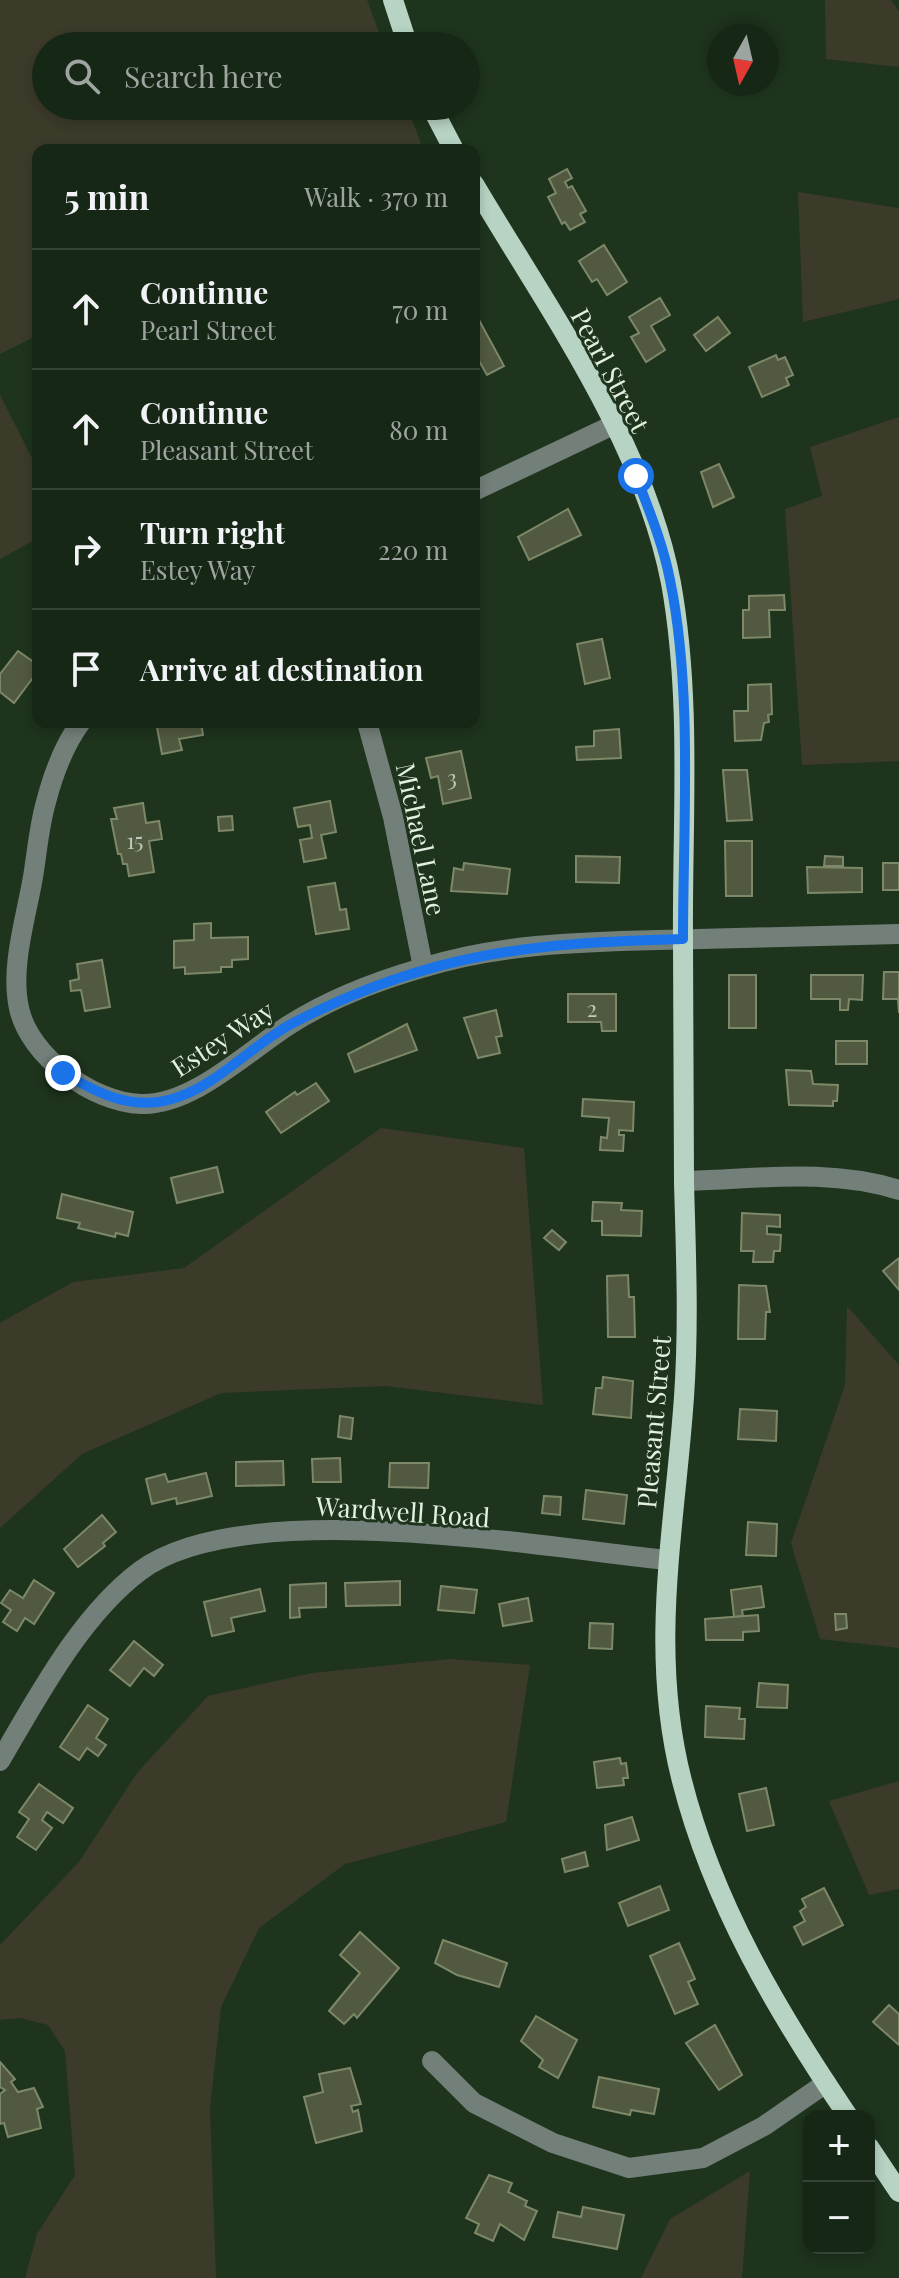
<!DOCTYPE html>
<html lang="en">
<head>
<meta charset="utf-8">
<style>
  body { margin:0; font-family:"Playfair Display",serif; background:#233323; color:#f1f3f6 }
  .controls { position:absolute; right:24px; bottom:24px; display:grid; overflow:hidden; border-radius:16px; box-shadow:0 4px 12px #0003 }
  .controls button { width:72px; height:72px; display:grid; place-items:center; padding:0; border:0; border-bottom:2px solid #354435; background:#162716; color:#f1f3f6; font:40px sans-serif }
  .compass { position:absolute; left:707px; top:24px; width:72px; height:72px; border-radius:50%; background:#162716; box-shadow:0 4px 12px #0003; rotate:188deg }
  .stop { position:absolute; width:24px; height:24px; margin:-18px; border:6px solid #1a73e8; border-radius:50%; background:#fff }
  .stop.end { background:#1a73e8; border-color:#fff; box-shadow:0 2px 8px #0008 }
  .list { margin:0; padding:0; list-style:none }
  h2 { display:flex; justify-content:space-between; align-items:center; height:104px; margin:0; padding:0 32px; font-size:34px }
  h2 small { font-size:26px; font-weight:400; color:#9ea5a1 }
  .list li { display:grid; grid-template-columns:52px 1fr auto; gap:24px; align-items:center; box-sizing:border-box; height:120px; padding:0 32px; border-top:2px solid #354435 }
  .list b { display:block; font-size:30px; white-space:nowrap }
  .list p { margin:0; font-size:26px; white-space:nowrap; color:#9ea5a1 }
  .list em { font-size:26px; font-style:normal; color:#9ea5a1 }
  .icon { flex:none; width:44px; height:44px; fill:none; stroke:currentColor; stroke-width:2; stroke-linecap:round; stroke-linejoin:round }
  .map { position:relative; flex:none; width:899px; height:2278px; overflow:hidden }
  .search { position:absolute; background:#162716; box-shadow:0 4px 12px #0003; left:32px; top:32px; width:448px; height:88px; display:flex; align-items:center; gap:20px; box-sizing:border-box; padding:0 28px; border-radius:44px; color:#9ea5a1; font-size:30px }
  .panel { position:absolute; background:#162716; box-shadow:0 4px 12px #0003; left:32px; top:144px; width:448px; height:584px; border-radius:16px }
  .map>svg:first-child { display:block }
</style>
</head>
<body>
<div class="map">
<svg width="899" height="2278" viewBox="0 0 899 2278">
  <rect width="100%" height="100%" fill="#1e341d"/>
  <g fill="#3c3b2a">
    <path d="M0 0H367L384 46H46V106H407L421 144 408 150H38V335L0 354Z"/>
    <path d="M825 0H891L899 11V67L826 59Z"/>
    <path d="M798 192 899 208V299L803 322Z"/>
    <path d="M0 395 38 470V538L0 559Z"/>
    <path d="M899 417V761L802 765 785 509 822 496 810 447Z"/>
    <path d="M381 1128 524 1148 543 1405 385 1386 221 1393 82 1454 0 1528V1323L73 1282 184 1268Z"/>
    <path d="M847 1306 899 1365V1648L820 1639 791 1543 845 1385Z"/>
    <path d="M450 1659 530 1665 506 1822 345 1864 259 1928 221 2007 210 2108 216 2278H25L37 2234 75 2175 65 2051 48 2025 20 2018 0 2020V1945L79 1862 137 1773 208 1696 312 1673Z"/>
    <path d="M899 1781V1889L869 1895 829 1801Z"/>
    <path d="M750 2171 742 2278H641L670 2219Z"/>
  </g>
  <g fill="#515a40" stroke="#7d8868" stroke-width="2">
    <path d="M567 169 572 178 565 182 568 188 572 186 586 211 580 214 585 222 570 230 565 222 562 224 548 197 556 193 549 179Z"/>
    <path d="M604 245 627 282 607 295 597 279 592 282 579 261Z"/>
    <path d="M660 298 670 315 651 326 665 350 646 362 631 337 639 333 629 317Z"/>
    <path d="M718 317 730 333 706 351 694 335Z"/>
    <path d="M479 320 504 366 487 375 474 352V322Z"/>
    <path d="M776 355 778 360 785 357 793 375 786 378 789 385 762 397 749 367Z"/>
    <path d="M719 464 734 497 713 507 701 472Z"/>
    <path d="M568 509 581 535 529 560 518 537Z"/>
    <path d="M784 595 785 610H769L770 637 743 638V610H749V596Z"/>
    <path d="M602 639 610 678 585 684 577 644Z"/>
    <path d="M18 651 38 665V671L14 703 0 692V674Z"/>
    <path d="M771 684 772 714 768 715 769 722 764 723 761 740 735 741 734 711H748V685Z"/>
    <path d="M156 722H201L203 735 179 739 182 750 162 754Z"/>
    <path d="M619 729 621 758 577 760 576 747 594 746V731Z"/>
    <path d="M461 751 471 798 443 804 438 776 431 778 426 758Z"/>
    <path d="M723 770H747L752 820 727 821Z"/>
    <path d="M330 801 336 832 321 835 326 858 304 862 300 840 312 838 310 825 298 827 294 808Z"/>
    <path d="M143 803 146 823 159 821 162 839 149 841 154 872 129 876 127 864H123L121 854H118L111 819H117L114 808Z"/>
    <path d="M232 816 233 830 219 831 218 817Z"/>
    <path d="M725 841H752V896H726Z"/>
    <path d="M576 856 620 857 619 883 576 882Z"/>
    <path d="M825 856 843 857V866H824Z"/>
    <path d="M464 863 510 869 507 894 451 891 454 868 463 870Z"/>
    <rect x="883" y="863" width="16" height="27"/>
    <path d="M807 867 862 868V892L808 893Z"/>
    <path d="M335 883 340 910 346 909 349 929 316 934 308 887Z"/>
    <path d="M211 923V938L248 937V959L232 960V967H221V972L185 974V967L174 968V941L194 940V924Z"/>
    <path d="M102 960 110 1007 85 1011 81 990 71 991 70 981 79 979 77 964Z"/>
    <path d="M884 972H899V1013L898 999H883Z"/>
    <rect x="729" y="975" width="27" height="53"/>
    <path d="M811 975H863L862 1000 849 999 848 1010H840V999H811Z"/>
    <path d="M568 994H616V1031H602L601 1022H568Z"/>
    <path d="M496 1010 502 1036 496 1037 500 1053 478 1058 464 1018Z"/>
    <path d="M407 1024 417 1050 355 1072 348 1054Z"/>
    <rect x="836" y="1041" width="31" height="23"/>
    <path d="M786 1070 811 1071 813 1084 838 1085 837 1101H833V1106L789 1105Z"/>
    <path d="M316 1083 329 1101 281 1133 266 1112 295 1092 297 1095Z"/>
    <path d="M583 1099 634 1102 633 1131 619 1130V1135H624L623 1151 600 1150 601 1137 607 1138 609 1118 582 1116Z"/>
    <path d="M217 1167 223 1192 177 1203 171 1178Z"/>
    <path d="M62 1194 133 1212 128 1236 116 1233 115 1237 78 1228 80 1223 57 1218Z"/>
    <path d="M593 1202 622 1203 621 1210 642 1211 641 1236 602 1235V1221H592Z"/>
    <path d="M742 1213 780 1215V1227L767 1226V1234L781 1235 780 1251H774L773 1262H753L754 1251H741Z"/>
    <path d="M552 1230 566 1242 559 1250 544 1238Z"/>
    <path d="M899 1258V1290L883 1271Z"/>
    <path d="M628 1275 629 1297H634L635 1337H608L607 1276Z"/>
    <path d="M739 1285 766 1286 770 1312H766L765 1339H738Z"/>
    <path d="M603 1377 633 1381 631 1418 593 1414 596 1388H602Z"/>
    <path d="M740 1409 777 1411 776 1441 738 1439Z"/>
    <path d="M340 1416 353 1418 351 1439 338 1437Z"/>
    <path d="M340 1458 341 1482H313L312 1459Z"/>
    <path d="M283 1461 284 1485 236 1486V1462Z"/>
    <path d="M390 1463H429L428 1488 389 1487Z"/>
    <path d="M206 1473 212 1496 177 1504 176 1498 152 1504 146 1479 165 1474 168 1482Z"/>
    <path d="M586 1490 627 1495 624 1524 583 1519Z"/>
    <path d="M544 1496 561 1497 560 1515 542 1513Z"/>
    <path d="M102 1515 116 1532 103 1543 105 1546 78 1567 64 1549Z"/>
    <path d="M748 1522 777 1524 776 1556 746 1555Z"/>
    <path d="M34 1580 54 1593 34 1624 25 1618 17 1631 3 1622 11 1610 1 1603 10 1590 23 1598Z"/>
    <path d="M400 1581V1605L346 1606 345 1583Z"/>
    <path d="M326 1583V1607L299 1608 300 1617 290 1618V1585Z"/>
    <path d="M441 1586 477 1590 474 1613 438 1610Z"/>
    <path d="M761 1586 764 1607 742 1610 743 1616 734 1617 731 1590Z"/>
    <path d="M260 1589 265 1611 231 1618 234 1631 212 1636 204 1602Z"/>
    <path d="M528 1598 532 1621 503 1626 499 1604Z"/>
    <path d="M835 1614H846L847 1628 836 1630Z"/>
    <path d="M758 1615 759 1631 743 1632V1640H706L705 1619Z"/>
    <path d="M590 1623 613 1624 612 1649 589 1648Z"/>
    <path d="M134 1641 163 1665 154 1676 144 1668 130 1686 110 1670Z"/>
    <path d="M759 1683 788 1685 787 1708 757 1707Z"/>
    <path d="M88 1705 108 1719 96 1738 106 1745 98 1756 87 1748 79 1760 60 1747Z"/>
    <path d="M706 1706 740 1708 739 1719H745L744 1739 705 1737Z"/>
    <path d="M620 1758 621 1764 626 1763 628 1778H623L624 1785 597 1788 594 1762Z"/>
    <path d="M39 1784 73 1808 63 1823 47 1812 42 1820 52 1828 36 1850 17 1837 29 1819 19 1812Z"/>
    <path d="M766 1788 774 1825 747 1831 739 1794Z"/>
    <path d="M632 1817 639 1840 607 1850 605 1825Z"/>
    <path d="M585 1852 588 1866 565 1872 562 1859Z"/>
    <path d="M660 1886 669 1910 628 1926 619 1903Z"/>
    <path d="M824 1888 843 1925 803 1945 794 1927 805 1921 800 1911 806 1907 802 1899Z"/>
    <path d="M360 1932 399 1968 357 2018 354 2014 344 2024 329 2011 360 1973 340 1955Z"/>
    <path d="M443 1940 507 1963 499 1987 457 1975 435 1963Z"/>
    <path d="M679 1943 695 1979 688 1982 698 2004 675 2014 650 1956Z"/>
    <path d="M889 2005 899 2014V2045L873 2022Z"/>
    <path d="M536 2016 577 2040 558 2078 539 2067 543 2060 521 2041Z"/>
    <path d="M715 2025 742 2075 719 2090 686 2043Z"/>
    <path d="M0 2062 15 2079 11 2082 18 2092 34 2088 43 2107 37 2109 41 2128 8 2137 4 2123 0 2124V2094L5 2090 0 2087Z"/>
    <path d="M350 2068 361 2104 351 2106 353 2112 358 2110 362 2131 316 2143 304 2097 323 2092 319 2074Z"/>
    <path d="M599 2077 659 2089 654 2114 631 2110 630 2115 593 2107Z"/>
    <path d="M489 2175 512 2183 508 2192 527 2201 525 2206 537 2211 524 2240 500 2224 493 2241 475 2233 479 2224 466 2218Z"/>
    <path d="M583 2207 624 2215 617 2249 553 2237 558 2212 581 2217Z"/>
  </g>
  <g fill="none" stroke-linecap="round" stroke-linejoin="round">
    <g stroke="#738079" stroke-width="20">
      <path d="M474 491 613 425"/>
      <path d="M81 722C64 745 53 775 46 802 39 826 37 853 33 877 26 918 10 967 19 1008 29 1056 93 1103 141 1104 192 1106 248 1051 289 1025 328 1000 377 981 422 968 498 944 580 942 659 940 739 938 819 936 899 934"/>
      <path d="M367 722 393 817 423 967"/>
      <path d="M684 1181C756 1179 830 1168 899 1190"/>
      <path d="M0 1761C37 1698 80 1616 140 1571 243 1494 540 1547 667 1560"/>
      <path d="M432 2061 474 2103 553 2143 629 2168 703 2158 764 2126 826 2083"/>
    </g>
    <g stroke="#b7d3c4" stroke-width="20">
      <path d="M393 0 408 46"/>
      <path d="M431 106 454 150"/>
      <path d="M474 184C546 306 644 441 671 583 692 700 682 821 683 939 684 1020 683 1102 684 1183 686 1255 689 1325 684 1397 675 1528 648 1649 682 1781 713 1903 778 2013 848 2116"/>
      <path d="M869 2147 899 2192"/>
    </g>
  </g>
  <g fill="none" stroke-linecap="round" stroke-linejoin="round">
    <path stroke="#1a73e8" stroke-width="10" d="M63 1073C97 1093 132 1111 172 1099 218 1086 253 1043 295 1022 431 952 534 943 683 939 683 825 693 691 670 580 663 544 649 510 636 476"/>
  </g>
  <g text-anchor="middle" dominant-baseline="central" stroke-width="6" stroke-linejoin="round" paint-order="stroke">
    <g font-size="22" fill="#becab9">
      <text x="452" y="777">3</text>
      <text x="135" y="840">15</text>
      <text x="592" y="1008">2</text>
    </g>
    <g font-size="26" fill="#e3f0e1" stroke="#1e341d">
      <text transform="translate(611 370) rotate(62)">Pearl Street</text>
      <text transform="translate(422 839) rotate(78)">Michael Lane</text>
      <text transform="translate(222 1038) rotate(-33)">Estey Way</text>
      <text transform="translate(653 1422) rotate(-85)">Pleasant Street</text>
      <text transform="translate(403 1511) rotate(4)">Wardwell Road</text>
    </g>
  </g>
</svg>
<div class="controls">
<button>+</button>
<button>−</button>
</div>
<svg class="compass" viewBox="-18 -18 36 36"><path d="M0-13l5 13h-10z" fill="#e53935"/><path d="M0 13l5-13h-10z" fill="#9ea5a1"/></svg>
<div class="stop" style="left:636px;top:476px"></div>
<div class="stop end" style="left:63px;top:1073px"></div>
<div class="search"><svg class="icon" aria-label="search" viewBox="0 0 24 24"><circle cx="10" cy="10" r="6"/><path d="M15 15l6 6"/></svg>Search here</div>
<section class="panel">
<h2>5 min<small>Walk · 370 m</small></h2>
<ul class="list">
<li><svg class="icon" aria-label="ahead" viewBox="0 0 24 24"><path d="M12 20V5M6 11l6-6 6 6"/></svg><div><b>Continue</b><p>Pearl Street</p></div><em>70 m</em></li>
<li><svg class="icon" aria-label="ahead" viewBox="0 0 24 24"><path d="M12 20V5M6 11l6-6 6 6"/></svg><div><b>Continue</b><p>Pleasant Street</p></div><em>80 m</em></li>
<li><svg class="icon" aria-label="right" viewBox="0 0 24 24"><path d="M7 20v-9h11M14 6l5 5-5 5"/></svg><div><b>Turn right</b><p>Estey Way</p></div><em>220 m</em></li>
<li><svg class="icon" aria-label="arrive" viewBox="0 0 24 24"><path d="M6 21V4h12l-3 4 3 4H6"/></svg><div><b>Arrive at destination</b></div></li>
</ul>
</section>
</div>
</body>
</html>
